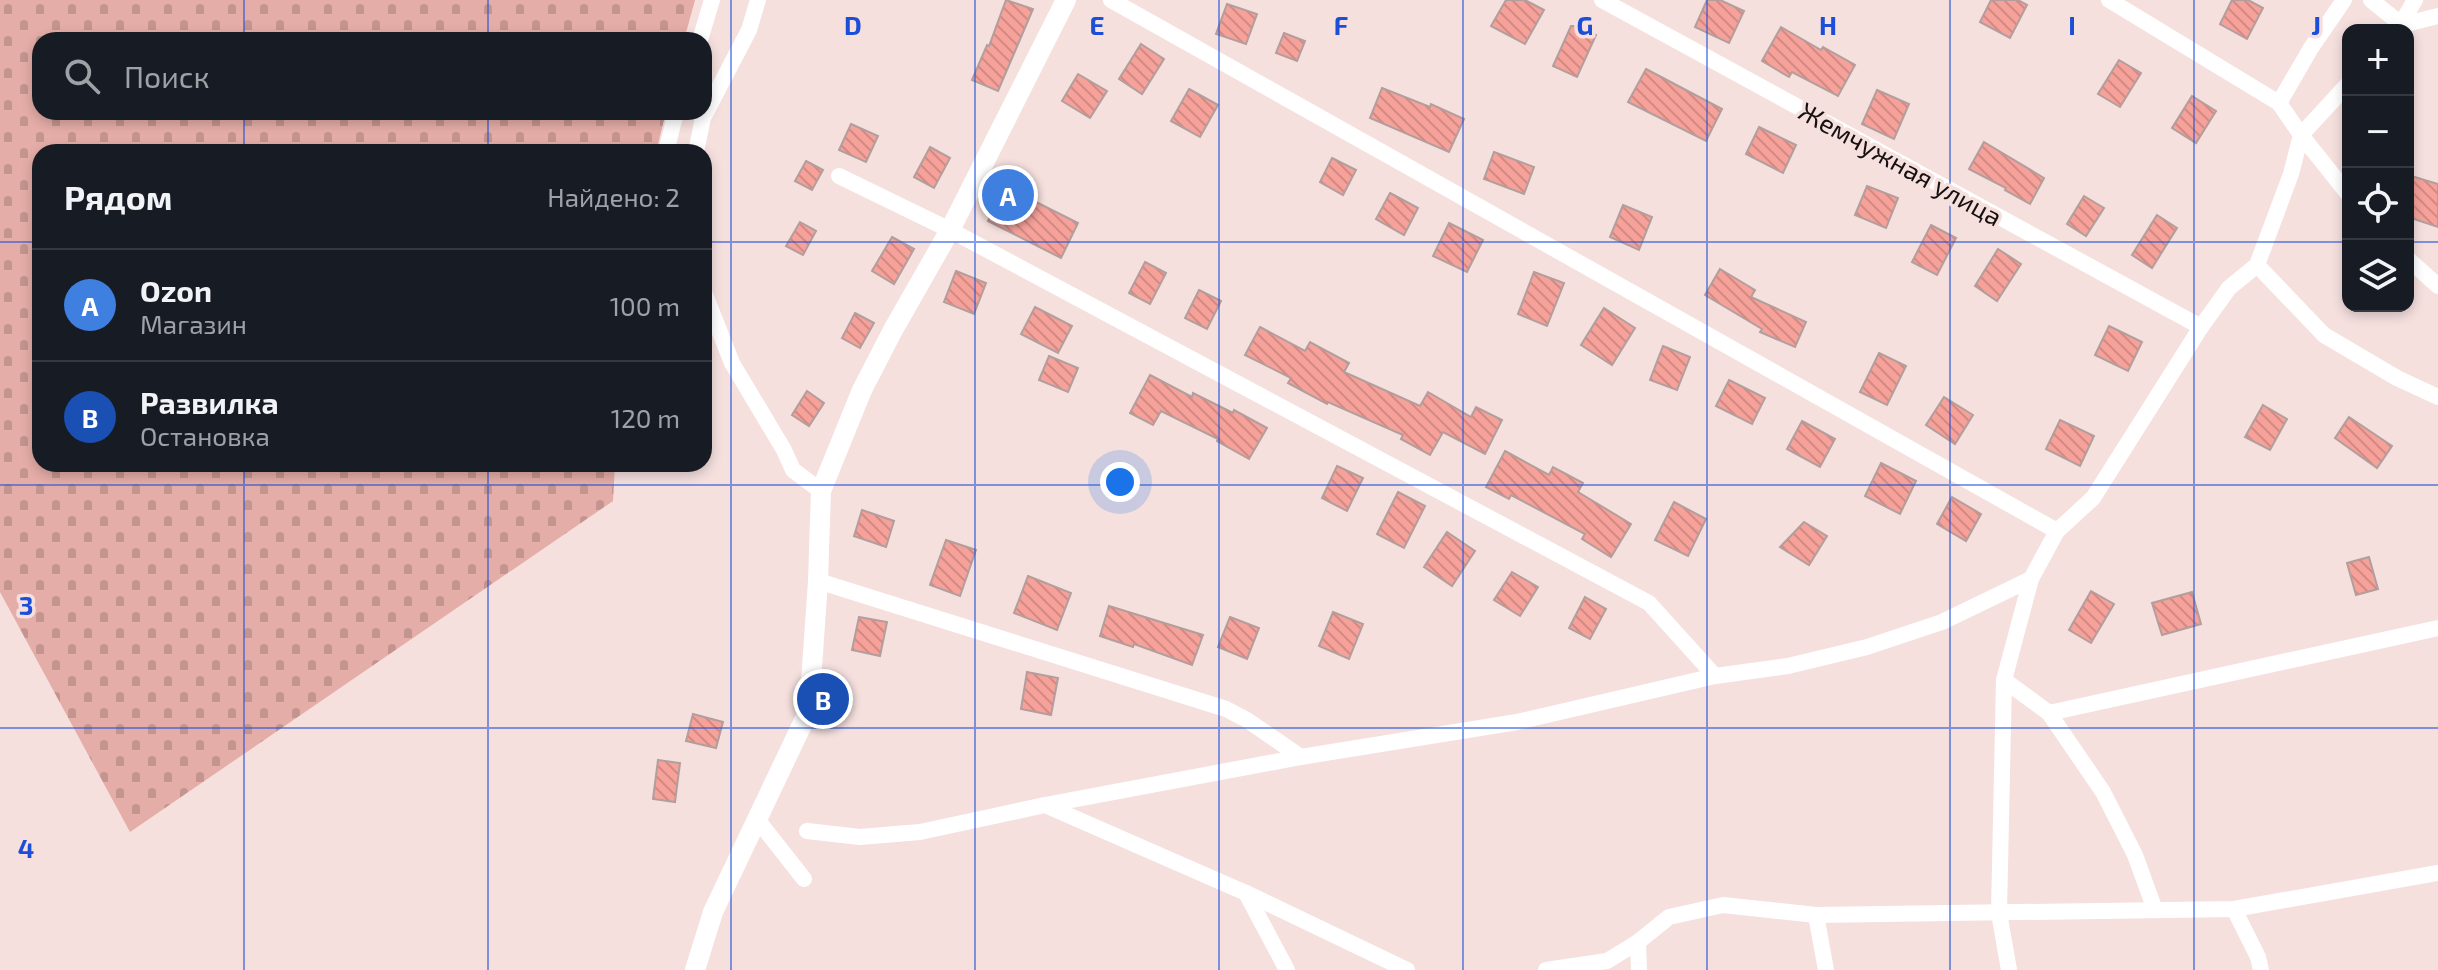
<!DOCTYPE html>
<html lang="ru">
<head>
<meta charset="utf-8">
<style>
  body { margin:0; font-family:"Exo 2",sans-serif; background:#242831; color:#f1f3f6 }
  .controls { position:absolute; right:24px; top:24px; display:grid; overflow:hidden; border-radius:16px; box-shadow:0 4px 12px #0003 }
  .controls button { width:72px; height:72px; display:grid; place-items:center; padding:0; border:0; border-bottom:2px solid #363941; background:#171b24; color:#f1f3f6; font:40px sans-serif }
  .you { position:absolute; left:1120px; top:482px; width:28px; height:28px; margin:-20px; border:6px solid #fff; border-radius:50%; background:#1a73e8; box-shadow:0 0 0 12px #1a73e833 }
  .badge { display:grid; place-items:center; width:52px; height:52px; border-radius:50%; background:#2c757c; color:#fff; font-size:26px; font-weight:700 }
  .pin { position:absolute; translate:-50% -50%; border:4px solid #fff; box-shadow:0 2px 8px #0006 }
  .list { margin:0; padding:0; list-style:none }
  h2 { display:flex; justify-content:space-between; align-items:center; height:104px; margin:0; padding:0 32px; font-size:34px }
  h2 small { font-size:26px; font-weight:400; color:#9ea1a6 }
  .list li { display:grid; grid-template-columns:52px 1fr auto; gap:24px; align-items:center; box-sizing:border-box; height:112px; padding:0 32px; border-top:2px solid #363941 }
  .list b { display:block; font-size:30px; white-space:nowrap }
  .list p { margin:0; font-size:26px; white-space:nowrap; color:#9ea1a6 }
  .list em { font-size:26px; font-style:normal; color:#9ea1a6 }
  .icon { flex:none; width:44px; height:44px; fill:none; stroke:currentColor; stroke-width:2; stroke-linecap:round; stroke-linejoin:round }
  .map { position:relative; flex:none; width:2438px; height:970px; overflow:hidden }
  .search { position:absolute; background:#171b24; box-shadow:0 4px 12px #0003; left:32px; top:32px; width:680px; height:88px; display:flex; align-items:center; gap:20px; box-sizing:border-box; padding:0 28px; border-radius:24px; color:#9ea1a6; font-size:30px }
  .panel { position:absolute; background:#171b24; box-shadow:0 4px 12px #0003; left:32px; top:144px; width:680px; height:328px; border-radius:24px }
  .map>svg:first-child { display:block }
</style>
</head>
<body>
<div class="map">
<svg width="2438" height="970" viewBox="0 0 2438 970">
  <defs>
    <pattern id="cemetery-stones" width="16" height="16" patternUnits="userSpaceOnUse" patternTransform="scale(2)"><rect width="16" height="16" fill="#e5ada7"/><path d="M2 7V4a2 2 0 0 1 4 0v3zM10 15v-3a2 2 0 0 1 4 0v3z" fill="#c4948f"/></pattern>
    <pattern id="building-back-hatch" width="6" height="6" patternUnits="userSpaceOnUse" patternTransform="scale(2)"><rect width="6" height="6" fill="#f6a19a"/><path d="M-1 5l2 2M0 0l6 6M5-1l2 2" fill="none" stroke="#d28a84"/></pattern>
  </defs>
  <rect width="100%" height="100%" fill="#f5e0de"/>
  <path fill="url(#cemetery-stones)" d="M0 0H695L684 40H40V112H666L656 152H40V464H615L613 501 130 832 0 592Z"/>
  <g fill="url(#building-back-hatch)" stroke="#b29e9c" stroke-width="2">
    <path d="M1006 0 1033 9 998 91 972 80 987 45 989 46Z"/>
    <path d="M1506 0H1525L1544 10 1525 44 1491 26Z"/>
    <path d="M1707 0H1720L1744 11 1729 43 1695 27Z"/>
    <path d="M1991 0H2018L2027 5 2010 38 1980 22Z"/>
    <path d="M2232 0H2248L2263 8 2247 39 2220 24Z"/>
    <path d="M1227 4 1257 14 1246 44 1216 34Z"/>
    <path d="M1571 26H1578L1596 35 1577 77 1553 66Z"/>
    <path d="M1781 27 1821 50 1823 47 1855 65 1838 96 1792 72 1789 77 1762 61Z"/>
    <path d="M1284 33 1305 41 1297 61 1276 53Z"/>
    <path d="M1141 44 1164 59 1142 94 1119 79Z"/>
    <path d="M2119 60 2141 73 2120 107 2098 94Z"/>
    <path d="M1646 69 1722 109 1706 141 1628 102Z"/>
    <path d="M1078 74 1107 91 1090 118 1062 101Z"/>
    <path d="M1382 88 1430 107 1431 104 1464 119 1449 152 1370 118Z"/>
    <path d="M1189 89 1218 105 1200 137 1171 121Z"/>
    <path d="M1877 90 1909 104 1894 139 1862 124Z"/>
    <path d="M2192 96 2216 111 2196 143 2172 128Z"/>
    <path d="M851 124 878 136 866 162 839 150Z"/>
    <path d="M1759 127 1796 145 1783 173 1746 154Z"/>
    <path d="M1984 142 2044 178 2030 204 2005 190 2006 188 1969 169Z"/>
    <path d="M930 147 950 158 934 188 914 177Z"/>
    <path d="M1494 152 1534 167 1524 194 1484 179Z"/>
    <path d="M1332 158 1356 170 1343 195 1320 182Z"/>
    <path d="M806 161 823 170 812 190 795 181Z"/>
    <path d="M2408 175 2438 184V227L2408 217Z"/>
    <path d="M1007 182 1034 196 1032 200 1078 223 1061 258 988 221Z"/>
    <path d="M1867 186 1898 198 1886 228 1855 215Z"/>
    <path d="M1390 193 1418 208 1404 235 1376 219Z"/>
    <path d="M2084 196 2104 208 2086 236 2067 224Z"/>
    <path d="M1623 205 1652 217 1639 250 1610 237Z"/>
    <path d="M2157 215 2177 228 2152 268 2132 255Z"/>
    <path d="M800 222 816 231 803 255 786 246Z"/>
    <path d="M1449 223 1483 240 1467 272 1433 256Z"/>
    <path d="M1931 225 1956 238 1937 275 1912 262Z"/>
    <path d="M892 237 914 249 894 284 872 271Z"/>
    <path d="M1998 249 2021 264 1997 301 1975 286Z"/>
    <path d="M1145 262 1166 273 1150 304 1129 293Z"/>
    <path d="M1720 269 1755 290 1751 297 1806 322 1795 347 1760 332 1762 329 1705 295Z"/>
    <path d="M956 271 986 283 974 314 944 302Z"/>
    <path d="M1534 272 1564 283 1547 326 1518 314Z"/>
    <path d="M1199 290 1221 301 1207 329 1185 318Z"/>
    <path d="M1035 307 1072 326 1058 353 1021 334Z"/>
    <path d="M1604 308 1635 328 1612 365 1581 345Z"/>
    <path d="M855 313 874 323 860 348 842 338Z"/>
    <path d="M2109 326 2142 342 2128 371 2095 355Z"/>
    <path d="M1260 327 1305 351 1310 342 1349 363 1344 372 1420 406 1428 392 1471 417 1476 407 1502 420 1485 454 1443 432 1430 455 1401 439 1403 435 1328 402 1327 404 1288 383 1291 378 1245 355Z"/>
    <path d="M1663 346 1690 357 1677 390 1650 380Z"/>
    <path d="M1879 353 1906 366 1887 405 1860 392Z"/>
    <path d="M1049 356 1078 368 1068 392 1039 380Z"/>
    <path d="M1150 375 1192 397 1193 393 1233 413 1234 410 1267 428 1249 459 1217 441 1218 439 1161 411 1153 425 1130 413Z"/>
    <path d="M1729 380 1765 398 1752 424 1716 406Z"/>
    <path d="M807 391 824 403 809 426 792 415Z"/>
    <path d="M1944 397 1973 415 1955 444 1926 425Z"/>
    <path d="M2263 405 2287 419 2270 450 2245 437Z"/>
    <path d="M2349 417 2392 446 2377 468 2335 438Z"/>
    <path d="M2060 420 2094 436 2080 466 2046 449Z"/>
    <path d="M1802 421 1835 439 1820 467 1787 449Z"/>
    <path d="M1505 451 1549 475 1553 467 1583 483 1578 492 1631 524 1611 557 1582 539 1585 534 1511 495 1509 499 1486 487Z"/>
    <path d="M1881 463 1916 481 1900 514 1865 496Z"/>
    <path d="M1337 466 1363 478 1347 511 1322 498Z"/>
    <path d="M1398 492 1425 506 1404 548 1377 534Z"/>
    <path d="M1952 497 1981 514 1966 541 1937 524Z"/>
    <path d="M1674 502 1706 519 1688 556 1655 540Z"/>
    <path d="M862 510 894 521 886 547 854 536Z"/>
    <path d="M1804 522 1827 536 1809 565 1780 547Z"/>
    <path d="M1447 532 1475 551 1452 586 1424 567Z"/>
    <path d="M946 540 976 550 960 596 930 585Z"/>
    <path d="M2369 557 2378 589 2356 595 2347 563Z"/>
    <path d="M1512 572 1538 587 1520 616 1494 600Z"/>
    <path d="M1028 576 1071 593 1057 630 1014 613Z"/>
    <path d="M2091 591 2114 604 2091 643 2069 630Z"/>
    <path d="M2192 592 2201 624 2162 635 2152 603Z"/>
    <path d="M1585 597 1606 609 1590 639 1569 628Z"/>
    <path d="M1109 606 1203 635 1192 665 1134 644 1133 647 1100 636Z"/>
    <path d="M1333 612 1363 624 1349 659 1319 646Z"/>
    <path d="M859 617 887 622 880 656 852 650Z"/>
    <path d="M1230 617 1259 628 1247 659 1218 647Z"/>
    <path d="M1027 672 1058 678 1051 715 1021 709Z"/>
    <path d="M693 714 723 722 716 748 686 741Z"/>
    <path d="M658 760 680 763 675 802 653 799Z"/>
  </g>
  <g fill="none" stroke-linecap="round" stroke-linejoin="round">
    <g stroke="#fff" stroke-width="16">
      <path d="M1111 0 2057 531"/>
      <path d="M1602 0 2201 327"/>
      <path d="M2109 0 2279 103 2301 135 2348 84"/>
      <path d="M2371 0 2402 25 2438 16"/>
      <path d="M2398 29 2415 0"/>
      <path d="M700 40 712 0"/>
      <path d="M2279 103 2311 48 2344 0"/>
      <path d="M666 152 676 112"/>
      <path d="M696 152 703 118 749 30 758 0"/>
      <path d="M839 176 950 230 1649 603 1715 676"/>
      <path d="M2408 259 2438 286"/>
      <path d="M2257 265 2324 335 2397 378 2438 397"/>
      <path d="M704 292 732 363 784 450 793 470 821 491"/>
      <path d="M818 581 1226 709 1247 720 1301 757"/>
      <path d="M2004 680 2049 713 2103 792 2135 855 2155 910"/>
      <path d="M2049 713 2438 628"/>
      <path d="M1045 805 1246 893 1407 970"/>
      <path d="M756 818 804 879"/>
      <path d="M807 831 860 837 920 832 1045 805 1301 757 1517 722 1715 676 1788 666 1867 647 1942 622 2031 579"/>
      <path d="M1246 893 1287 970"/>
      <path d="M2234 909 2258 957 2261 970"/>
      <path d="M1816 915 1826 970"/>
      <path d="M1638 942 1639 970"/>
      <path d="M1546 970 1607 961 1638 942 1669 917 1723 905 1816 915 2234 909 2438 873"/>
      <path d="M2009 970 1999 913 2004 680 2031 579 2057 531 2093 498 2201 327 2229 288 2257 265 2291 174 2301 135 2348 194"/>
    </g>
    <path stroke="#fff" stroke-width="20" d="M695 970 713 912 809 710 818 581 821 491 862 390 893 330 950 230 1066 0"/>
  </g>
  <path fill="none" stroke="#1d4ed8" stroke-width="2" stroke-opacity="0.55" d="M244 0V40M488 0V40M731 0V970M975 0V970M1219 0V970M1463 0V970M1707 0V970M1950 0V970M2194 0V970M244 112V152M488 112V152M0 242H40M704 242H2348M2408 242H2438M244 464V970M488 464V970M0 485H2438M0 728H2438"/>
  <g text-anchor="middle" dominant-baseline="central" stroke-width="7" stroke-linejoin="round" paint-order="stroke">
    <g font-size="26" fill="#171010" stroke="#f5e0de">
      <text transform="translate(1901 163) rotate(29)">Жемчужная улица</text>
    </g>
  </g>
  <g font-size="26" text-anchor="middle" font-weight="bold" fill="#1d4ed8" stroke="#f5e0de" stroke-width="7" stroke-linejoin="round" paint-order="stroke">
    <text x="853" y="35">D</text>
    <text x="1097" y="35">E</text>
    <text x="1341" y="35">F</text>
    <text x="1585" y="35">G</text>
    <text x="1828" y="35">H</text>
    <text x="2072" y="35">I</text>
    <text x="2316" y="35">J</text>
    <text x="26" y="615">3</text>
    <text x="26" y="858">4</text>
  </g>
</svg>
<div class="controls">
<button>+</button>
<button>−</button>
<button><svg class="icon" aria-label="locate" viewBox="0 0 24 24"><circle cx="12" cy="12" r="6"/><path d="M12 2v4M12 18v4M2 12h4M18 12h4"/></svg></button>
<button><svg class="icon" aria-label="layers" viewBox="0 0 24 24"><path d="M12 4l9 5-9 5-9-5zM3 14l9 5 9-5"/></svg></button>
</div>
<div class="you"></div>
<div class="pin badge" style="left:1008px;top:195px;background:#3f7fe0">A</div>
<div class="pin badge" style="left:823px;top:699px;background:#1a4fb4">B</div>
<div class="search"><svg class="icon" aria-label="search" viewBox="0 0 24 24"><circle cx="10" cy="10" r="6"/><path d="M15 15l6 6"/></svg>Поиск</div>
<section class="panel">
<h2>Рядом<small>Найдено: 2</small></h2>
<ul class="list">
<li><span class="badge" style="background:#3f7fe0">A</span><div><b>Ozon</b><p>Магазин</p></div><em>100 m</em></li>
<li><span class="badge" style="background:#1a4fb4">B</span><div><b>Развилка</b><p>Остановка</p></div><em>120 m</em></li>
</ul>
</section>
</div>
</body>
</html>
